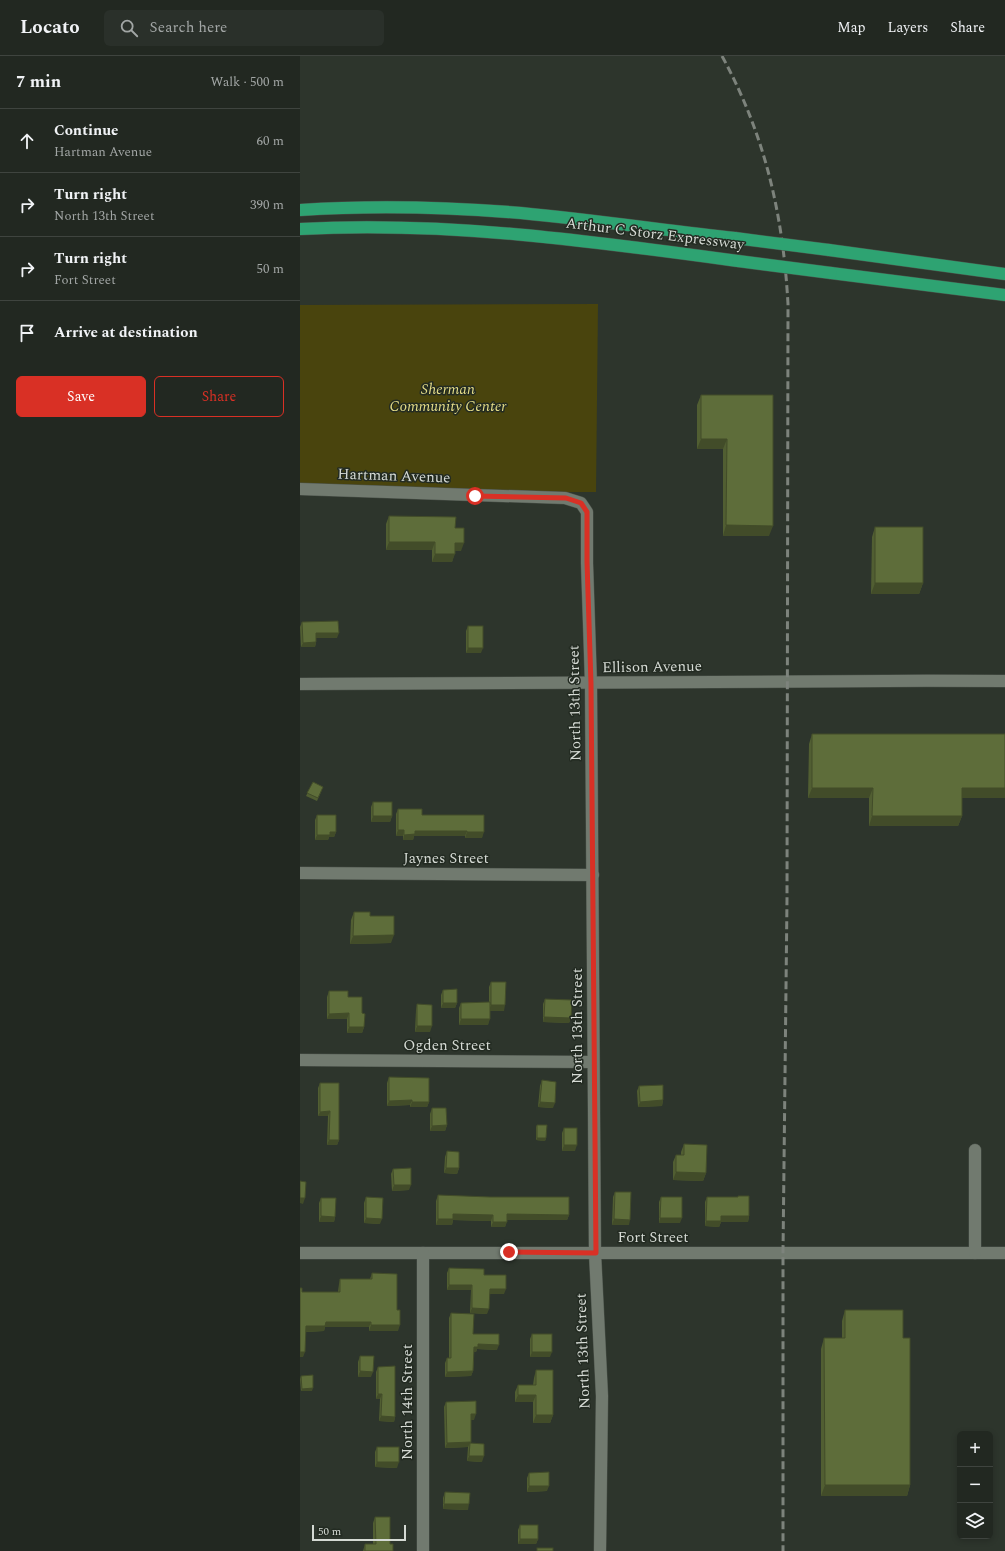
<!DOCTYPE html>
<html lang="en">
<head>
<meta charset="utf-8">
<style>
  body { margin:0; font-family:Spectral,serif; background:#2a302a; color:#f1f3f6 }
  .controls { position:absolute; right:12px; bottom:12px; display:grid; overflow:hidden; border-radius:6px; box-shadow:0 2px 6px #0003 }
  .controls button { width:36px; height:36px; display:grid; place-items:center; padding:0; border:0; border-bottom:1px solid #3f443f; background:#222821; color:#f1f3f6; font:20px sans-serif }
  .scale { position:absolute; left:12px; bottom:10px; width:94px; box-sizing:border-box; padding-left:4px; border:2px solid #d5dad4; border-top:0; font-size:11px; line-height:14px; white-space:nowrap; color:#d5dad4; -webkit-text-stroke:3px #232b22; paint-order:stroke }
  .stop { position:absolute; width:12px; height:12px; margin:-9px; border:3px solid #d93025; border-radius:50%; background:#fff }
  .stop.end { background:#d93025; border-color:#fff; box-shadow:0 1px 4px #0008 }
  .list { margin:0; padding:0; list-style:none }
  h2 { display:flex; justify-content:space-between; align-items:center; height:52px; margin:0; padding:0 16px; font-size:17px }
  h2 small { font-size:13px; font-weight:400; color:#a2a6a5 }
  .list li { display:grid; grid-template-columns:26px 1fr auto; gap:12px; align-items:center; box-sizing:border-box; height:64px; padding:0 16px; border-top:1px solid #3f443f }
  .list b { display:block; font-size:15px; white-space:nowrap }
  .list p { margin:0; font-size:13px; white-space:nowrap; color:#a2a6a5 }
  .list em { font-size:13px; font-style:normal; color:#a2a6a5 }
  .actions { display:flex; gap:8px; padding:12px 16px }
  .actions a { flex:1; padding:9px 0; border:1px solid #d93025; border-radius:6px; text-align:center; font-size:14px; color:#d93025 }
  .actions .main { background:#d93025; color:#fff }
  .icon { flex:none; width:22px; height:22px; fill:none; stroke:currentColor; stroke-width:2; stroke-linecap:round; stroke-linejoin:round }
  .map { position:relative; flex:none; width:705px; height:1495px; overflow:hidden }
  header { display:flex; align-items:center; gap:24px; box-sizing:border-box; height:56px; padding:0 20px; background:#222821; border-bottom:1px solid #3f443f }
  header strong { font-size:19px }
  nav { display:flex; gap:22px; margin-inline-start:auto; font-size:14px }
  .search { width:280px; height:36px; background:#2a302a; display:flex; align-items:center; gap:10px; box-sizing:border-box; padding:0 14px; border-radius:6px; color:#a2a6a5; font-size:15px }
  main { display:flex }
  aside { flex:1; background:#222821 }
  .map>svg:first-child { display:block }
</style>
</head>
<body>
<header>
<strong>Locato</strong>
<div class="search"><svg class="icon" aria-label="search" viewBox="0 0 24 24"><circle cx="10" cy="10" r="6"/><path d="M15 15l6 6"/></svg>Search here</div>
<nav><a>Map</a><a>Layers</a><a>Share</a></nav>
</header>
<main>
<aside>
<h2>7 min<small>Walk · 500 m</small></h2>
<ul class="list">
<li><svg class="icon" aria-label="ahead" viewBox="0 0 24 24"><path d="M12 20V5M6 11l6-6 6 6"/></svg><div><b>Continue</b><p>Hartman Avenue</p></div><em>60 m</em></li>
<li><svg class="icon" aria-label="right" viewBox="0 0 24 24"><path d="M7 20v-9h11M14 6l5 5-5 5"/></svg><div><b>Turn right</b><p>North 13th Street</p></div><em>390 m</em></li>
<li><svg class="icon" aria-label="right" viewBox="0 0 24 24"><path d="M7 20v-9h11M14 6l5 5-5 5"/></svg><div><b>Turn right</b><p>Fort Street</p></div><em>50 m</em></li>
<li><svg class="icon" aria-label="arrive" viewBox="0 0 24 24"><path d="M6 21V4h12l-3 4 3 4H6"/></svg><div><b>Arrive at destination</b></div></li>
</ul>
<div class="actions"><a class="main">Save</a><a>Share</a></div>
</aside>
<div class="map">
<svg width="705" height="1495" viewBox="0 0 705 1495">
  <rect width="100%" height="100%" fill="#2d352c"/>
  <path fill="#49440d" d="M298 248 296 436 0 437V249Z"/>
  <g fill="none" stroke-linecap="round" stroke-linejoin="round">
    <g stroke="#4b524a" stroke-width="13">
      <g id="minor">
        <path d="M0 433 265 442 281 447 287 456V507L291 628 295 1197 302 1340 300 1495"/>
        <path d="M0 628C235 628 470 624 705 625"/>
        <path d="M0 817 293 819"/>
        <path d="M0 1004 293 1006"/>
        <path d="M0 1197H705"/>
        <path d="M123 1197V1495"/>
        <path d="M675 1197V1094"/>
      </g>
    </g>
    <g stroke="#4b524a" stroke-width="13">
      <g id="highway">
        <path d="M0 154C74 149 148 151 221 157 292 164 364 174 435 182"/>
        <path d="M0 173C147 165 292 185 438 205"/>
        <path d="M529 194 705 218"/>
        <path d="M531 217 705 239"/>
      </g>
    </g>
    <use href="#minor" stroke="#717a6f" stroke-width="12"/>
    <use href="#highway" stroke="#2ea372" stroke-width="12"/>
    <path stroke="#7d837c" stroke-width="3" stroke-dasharray="8 4" stroke-linecap="butt" d="M422 0C465 79 483 158 488 248L487 843 483 1197V1495"/>
    <g stroke="#4b524a" stroke-width="13" stroke-linecap="butt">
      <g id="highway-bridge">
        <path d="M435 182 529 194"/>
        <path d="M438 205 531 217"/>
      </g>
    </g>
    <use href="#highway-bridge" stroke="#2ea372" stroke-width="12"/>
  </g>
  <g fill="#515e32">
    <path d="M401 339H473L469 480H423V393H397V349Z"/>
    <path d="M89 460 155 472 161 495H155L152 506H132V494H86V468Z"/>
    <path d="M575 471 623 527 619 538H571L572 481Z"/>
    <path d="M2 566 37 582H16V586L15 591H1L0 571Z"/>
    <path d="M168 570 181 597H166V575Z"/>
    <path d="M512 678H705V742H662V760L658 770H569V742H508L509 688Z"/>
    <path d="M13 726 23 731 17 745 6 740Z"/>
    <path d="M73 746 92 760 90 766H71V751Z"/>
    <path d="M98 753 122 759H184L182 782H165V780H114L113 784H103V780H96V758Z"/>
    <path d="M17 759 36 776 34 781H29L28 784H15V764Z"/>
    <path d="M54 856 70 860 91 887 50 888 51 864Z"/>
    <path d="M191 926 204 955H190L188 969H159V952L161 947 189 946V931Z"/>
    <path d="M143 934 157 947 155 952H141V939Z"/>
    <path d="M29 935 48 941 62 957 64 971 62 977H47V963H27V941Z"/>
    <path d="M245 943 271 962 269 967 243 966V948Z"/>
    <path d="M117 948 130 976H115L116 954Z"/>
    <path d="M89 1021 129 1046 127 1051H110V1049L87 1050V1027Z"/>
    <path d="M242 1024 253 1052 238 1051 240 1030Z"/>
    <path d="M20 1027 39 1084 37 1089H27L28 1060H18V1032Z"/>
    <path d="M339 1030 363 1044 362 1050 338 1051 337 1035Z"/>
    <path d="M132 1052 147 1069 145 1075H130V1058Z"/>
    <path d="M237 1069 246 1082 245 1085 236 1084V1071Z"/>
    <path d="M264 1072 275 1095H262V1077Z"/>
    <path d="M384 1088 406 1117 403 1125 373 1124V1106L376 1099H381V1096Z"/>
    <path d="M147 1095 159 1112 157 1118 144 1117 145 1101Z"/>
    <path d="M93 1113 109 1134 92 1135 91 1118Z"/>
    <path d="M315 1136 329 1169H312L313 1141Z"/>
    <path d="M138 1139 269 1159 267 1164H207L205 1171H191V1165L153 1164 152 1169H136V1145Z"/>
    <path d="M438 1140 449 1160 448 1166H421L419 1171 405 1170V1146L407 1141H438Z"/>
    <path d="M66 1141 80 1168 64 1167V1147Z"/>
    <path d="M361 1141 380 1167H359V1146Z"/>
    <path d="M21 1142 35 1161 34 1166H19V1147Z"/>
    <path d="M149 1212 184 1219 204 1238H189L187 1258 170 1257 171 1234H147V1217Z"/>
    <path d="M72 1217 97 1254 98 1275H69V1271H25L24 1275 6 1276 3 1301H0V1232L2 1236H38L39 1228 40 1223H70Z"/>
    <path d="M545 1254 603 1282 610 1429 607 1440H521V1293L524 1282H542V1265Z"/>
    <path d="M151 1257 173 1278 197 1294 177 1293 176 1296H174L173 1315 171 1320 145 1321V1307L147 1302H149V1262Z"/>
    <path d="M232 1278 250 1301H230V1283Z"/>
    <path d="M60 1300 71 1321H58V1306Z"/>
    <path d="M78 1311 95 1361 94 1366 79 1365 80 1343H76V1316Z"/>
    <path d="M236 1314 253 1359 250 1367H233V1346H215V1336L218 1329H233L234 1322Z"/>
    <path d="M1 1320 12 1335H1L0 1323Z"/>
    <path d="M146 1346 174 1364H171V1387L182 1406 167 1405 168 1391 145 1392 144 1351Z"/>
    <path d="M77 1391 97 1412 75 1411V1396Z"/>
    <path d="M229 1417 247 1435 227 1436V1422Z"/>
    <path d="M145 1436 168 1454 143 1453V1442Z"/>
    <path d="M75 1461 90 1488 93 1495H63L65 1488H73V1467Z"/>
    <path d="M220 1469 238 1483 236 1488H218V1474Z"/>
  </g>
  <g fill="#424c29">
    <path d="M401 383H427L423 393H397Z"/>
    <path d="M426 469 473 470 469 480H423Z"/>
    <path d="M89 486H135L132 494H86Z"/>
    <path d="M155 487H164L161 495H152Z"/>
    <path d="M135 498H155L152 506H132Z"/>
    <path d="M575 527H623L619 538H571Z"/>
    <path d="M16 577H39L37 582H14Z"/>
    <path d="M16 586 15 591H1L3 587Z"/>
    <path d="M168 592H183L181 597H166Z"/>
    <path d="M512 732H573L569 742H508Z"/>
    <path d="M662 732H705V742H658Z"/>
    <path d="M73 760H92L90 766H71Z"/>
    <path d="M572 760H662L658 770H569Z"/>
    <path d="M98 774H104L103 780H96Z"/>
    <path d="M115 775H167L165 780H114L113 784H103L104 779Z"/>
    <path d="M30 776H36L34 781H29L28 784H15L17 779Z"/>
    <path d="M167 776H184L182 782H165Z"/>
    <path d="M94 879 91 887 50 888 53 880Z"/>
    <path d="M143 947H157L155 952H141Z"/>
    <path d="M191 949H205L204 955H189Z"/>
    <path d="M49 957 47 963H27L29 958Z"/>
    <path d="M244 961 271 962 269 967 243 966Z"/>
    <path d="M161 963H190L188 969H159Z"/>
    <path d="M117 970H132L130 976H115Z"/>
    <path d="M49 971H64L62 977H47Z"/>
    <path d="M112 1044 110 1049 87 1050 89 1045Z"/>
    <path d="M363 1044 362 1050 338 1051 340 1046Z"/>
    <path d="M112 1046H129L127 1051H110Z"/>
    <path d="M240 1046 255 1047 253 1052 238 1051Z"/>
    <path d="M30 1055 28 1060H18L20 1056Z"/>
    <path d="M147 1069 145 1075H130L132 1070Z"/>
    <path d="M237 1082H246L245 1085 236 1084Z"/>
    <path d="M29 1084H39L37 1089H27Z"/>
    <path d="M264 1089H277L275 1095H262Z"/>
    <path d="M146 1112H159L157 1118 144 1117Z"/>
    <path d="M376 1116 406 1117 403 1125 373 1124Z"/>
    <path d="M94 1129H111L109 1134 92 1135Z"/>
    <path d="M0 1142H5L3 1148 0 1147Z"/>
    <path d="M153 1158 193 1159 191 1165 153 1164 152 1169H136L138 1163Z"/>
    <path d="M207 1158 269 1159 267 1164H205Z"/>
    <path d="M21 1160 35 1161 34 1166H19Z"/>
    <path d="M421 1160H449L448 1166H421L419 1171 405 1170 406 1165Z"/>
    <path d="M66 1162 82 1163 80 1168 64 1167Z"/>
    <path d="M360 1162H382L380 1167H359Z"/>
    <path d="M314 1163 330 1164 329 1169H312Z"/>
    <path d="M193 1166H207L205 1171H191Z"/>
    <path d="M149 1229H172L171 1234H147Z"/>
    <path d="M190 1233H206L204 1238H188Z"/>
    <path d="M172 1252 189 1253 187 1258 170 1257Z"/>
    <path d="M26 1266H71L69 1271H25L24 1275 4 1276 6 1270Z"/>
    <path d="M71 1269H100L98 1275H69Z"/>
    <path d="M178 1288 199 1289 197 1294 177 1293 176 1296H172L174 1291Z"/>
    <path d="M0 1296H5L3 1301H0Z"/>
    <path d="M232 1296H252L250 1301H230Z"/>
    <path d="M60 1315 73 1316 71 1321H58Z"/>
    <path d="M173 1315 171 1320 145 1321 147 1316Z"/>
    <path d="M13 1332 12 1335H1L2 1333Z"/>
    <path d="M78 1338H82L80 1343H76Z"/>
    <path d="M218 1339H236L233 1346H215Z"/>
    <path d="M171 1358H176L174 1364H169Z"/>
    <path d="M236 1359H253L250 1367H233Z"/>
    <path d="M81 1360 95 1361 94 1366 79 1365Z"/>
    <path d="M171 1386 170 1391V1387L168 1391 145 1392 147 1387Z"/>
    <path d="M169 1400H184L182 1406 167 1405Z"/>
    <path d="M77 1406H99L97 1412 75 1411Z"/>
    <path d="M525 1429H610L607 1440H521Z"/>
    <path d="M229 1430H249L247 1435 227 1436Z"/>
    <path d="M144 1448H169L168 1454 143 1453Z"/>
    <path d="M220 1483H238L236 1488H218Z"/>
  </g>
  <g fill="#5e6d3a" stroke="#424c29">
    <path d="M401 339H473V470L426 469 427 383H401Z"/>
    <path d="M89 460 156 461 155 472H164V487H155V498H135V486H89Z"/>
    <rect x="575" y="471" width="48" height="56"/>
    <path d="M38 565 39 577H16V586L3 587 2 566Z"/>
    <rect x="168" y="570" width="15" height="22"/>
    <path d="M512 678H705V732H662V760H572L573 732H512Z"/>
    <path d="M13 726 23 731 18 742 7 737Z"/>
    <rect x="73" y="746" width="19" height="14"/>
    <path d="M98 753H122V759H184V776H167V775H115V778L104 779V774H98Z"/>
    <path d="M17 759H36V776H30V779H17Z"/>
    <path d="M54 856H70V860H94V879L53 880Z"/>
    <path d="M191 926H206L205 949H191Z"/>
    <path d="M157 933V947H143V934Z"/>
    <path d="M29 935H48V941H62V957L65 958 64 971H49V957L29 958Z"/>
    <path d="M245 943 272 944 271 962 244 961Z"/>
    <path d="M190 946V963H161V947Z"/>
    <path d="M117 948 132 949V970H117Z"/>
    <path d="M89 1021 129 1022V1046H112V1044L89 1045Z"/>
    <path d="M242 1024 256 1026 255 1047 240 1046Z"/>
    <path d="M20 1027H39V1084H29L30 1055 20 1056Z"/>
    <path d="M363 1029V1044L340 1046 339 1030Z"/>
    <path d="M132 1052H146L147 1069 132 1070Z"/>
    <path d="M237 1069H247L246 1082H237Z"/>
    <rect x="264" y="1072" width="13" height="17"/>
    <path d="M384 1088 407 1089 406 1117 376 1116V1099H384Z"/>
    <path d="M147 1095 159 1096V1112H146Z"/>
    <path d="M111 1112V1129H94L93 1113Z"/>
    <path d="M0 1125 6 1126 5 1142H0Z"/>
    <path d="M315 1136H331L330 1164 314 1163Z"/>
    <path d="M138 1139 190 1141H269V1159L207 1158V1166H193V1159L153 1158V1163H138Z"/>
    <path d="M438 1140H449V1160H421V1165H406L407 1141H438Z"/>
    <path d="M66 1141 83 1142 82 1163 66 1162Z"/>
    <path d="M361 1141H382V1162H360Z"/>
    <path d="M21 1142H36L35 1161 21 1160Z"/>
    <path d="M149 1212 184 1213V1219H206V1233H190L189 1253 172 1252V1229H149Z"/>
    <path d="M72 1217 97 1218V1254H100V1269H71V1266H26L25 1270H6L5 1296H0V1232H2V1236H40V1223H72Z"/>
    <path d="M545 1254H603V1282H610V1429H525L524 1282H545Z"/>
    <path d="M151 1257 174 1258 173 1278H199V1289L178 1288V1291H174L173 1315 147 1316V1302H151Z"/>
    <rect x="232" y="1278" width="20" height="18"/>
    <path d="M60 1300H74L73 1316 60 1315Z"/>
    <path d="M95 1310V1361L81 1360 82 1338H78V1311Z"/>
    <path d="M236 1314H253V1359H236V1339H218V1329H236Z"/>
    <path d="M13 1319V1332L2 1333 1 1320Z"/>
    <path d="M176 1345V1358H171V1386L147 1387 146 1346Z"/>
    <path d="M170 1387 184 1388V1400H169Z"/>
    <rect x="77" y="1391" width="22" height="15"/>
    <path d="M249 1416V1430H229V1417Z"/>
    <path d="M145 1436 170 1437 169 1448H144Z"/>
    <path d="M75 1461H90V1488H93V1495H65V1488H76Z"/>
    <rect x="220" y="1469" width="18" height="14"/>
    <rect x="237" y="1492" width="16" height="3"/>
  </g>
  <g fill="none" stroke-linecap="round" stroke-linejoin="round">
    <path stroke="#d93025" stroke-width="5" d="M175 440 266 442 281 447 287 456V506L291 628 296 1197 209 1196"/>
  </g>
  <g text-anchor="middle" dominant-baseline="central" stroke-width="3" stroke-linejoin="round" paint-order="stroke">
    <g font-size="15" fill="#d5dad4" stroke="#232b22">
      <text transform="translate(355 178) rotate(7)">Arthur C Storz Expressway</text>
      <text transform="translate(94 420) rotate(2)">Hartman Avenue</text>
      <text transform="translate(352 611) rotate(-1)">Ellison Avenue</text>
      <text transform="translate(275 647) rotate(-91)">North 13th Street</text>
      <text x="146" y="802">Jaynes Street</text>
      <text transform="translate(277 970) rotate(-90)">North 13th Street</text>
      <text x="147" y="989">Ogden Street</text>
      <text x="353" y="1181">Fort Street</text>
      <text transform="translate(283 1295) rotate(-92)">North 13th Street</text>
      <text transform="translate(107 1346) rotate(-90)">North 14th Street</text>
    </g>
    <g font-size="15" font-style="italic" fill="#e4dc87" stroke="#232b22">
      <text x="148" y="333">Sherman<tspan x="148" dy="17">Community Center</tspan></text>
    </g>
  </g>
</svg>
<div class="controls">
<button>+</button>
<button>−</button>
<button><svg class="icon" aria-label="layers" viewBox="0 0 24 24"><path d="M12 4l9 5-9 5-9-5zM3 14l9 5 9-5"/></svg></button>
</div>
<div class="scale">50 m</div>
<div class="stop" style="left:175px;top:440px"></div>
<div class="stop end" style="left:209px;top:1196px"></div>
</div>
</main>
</body>
</html>
